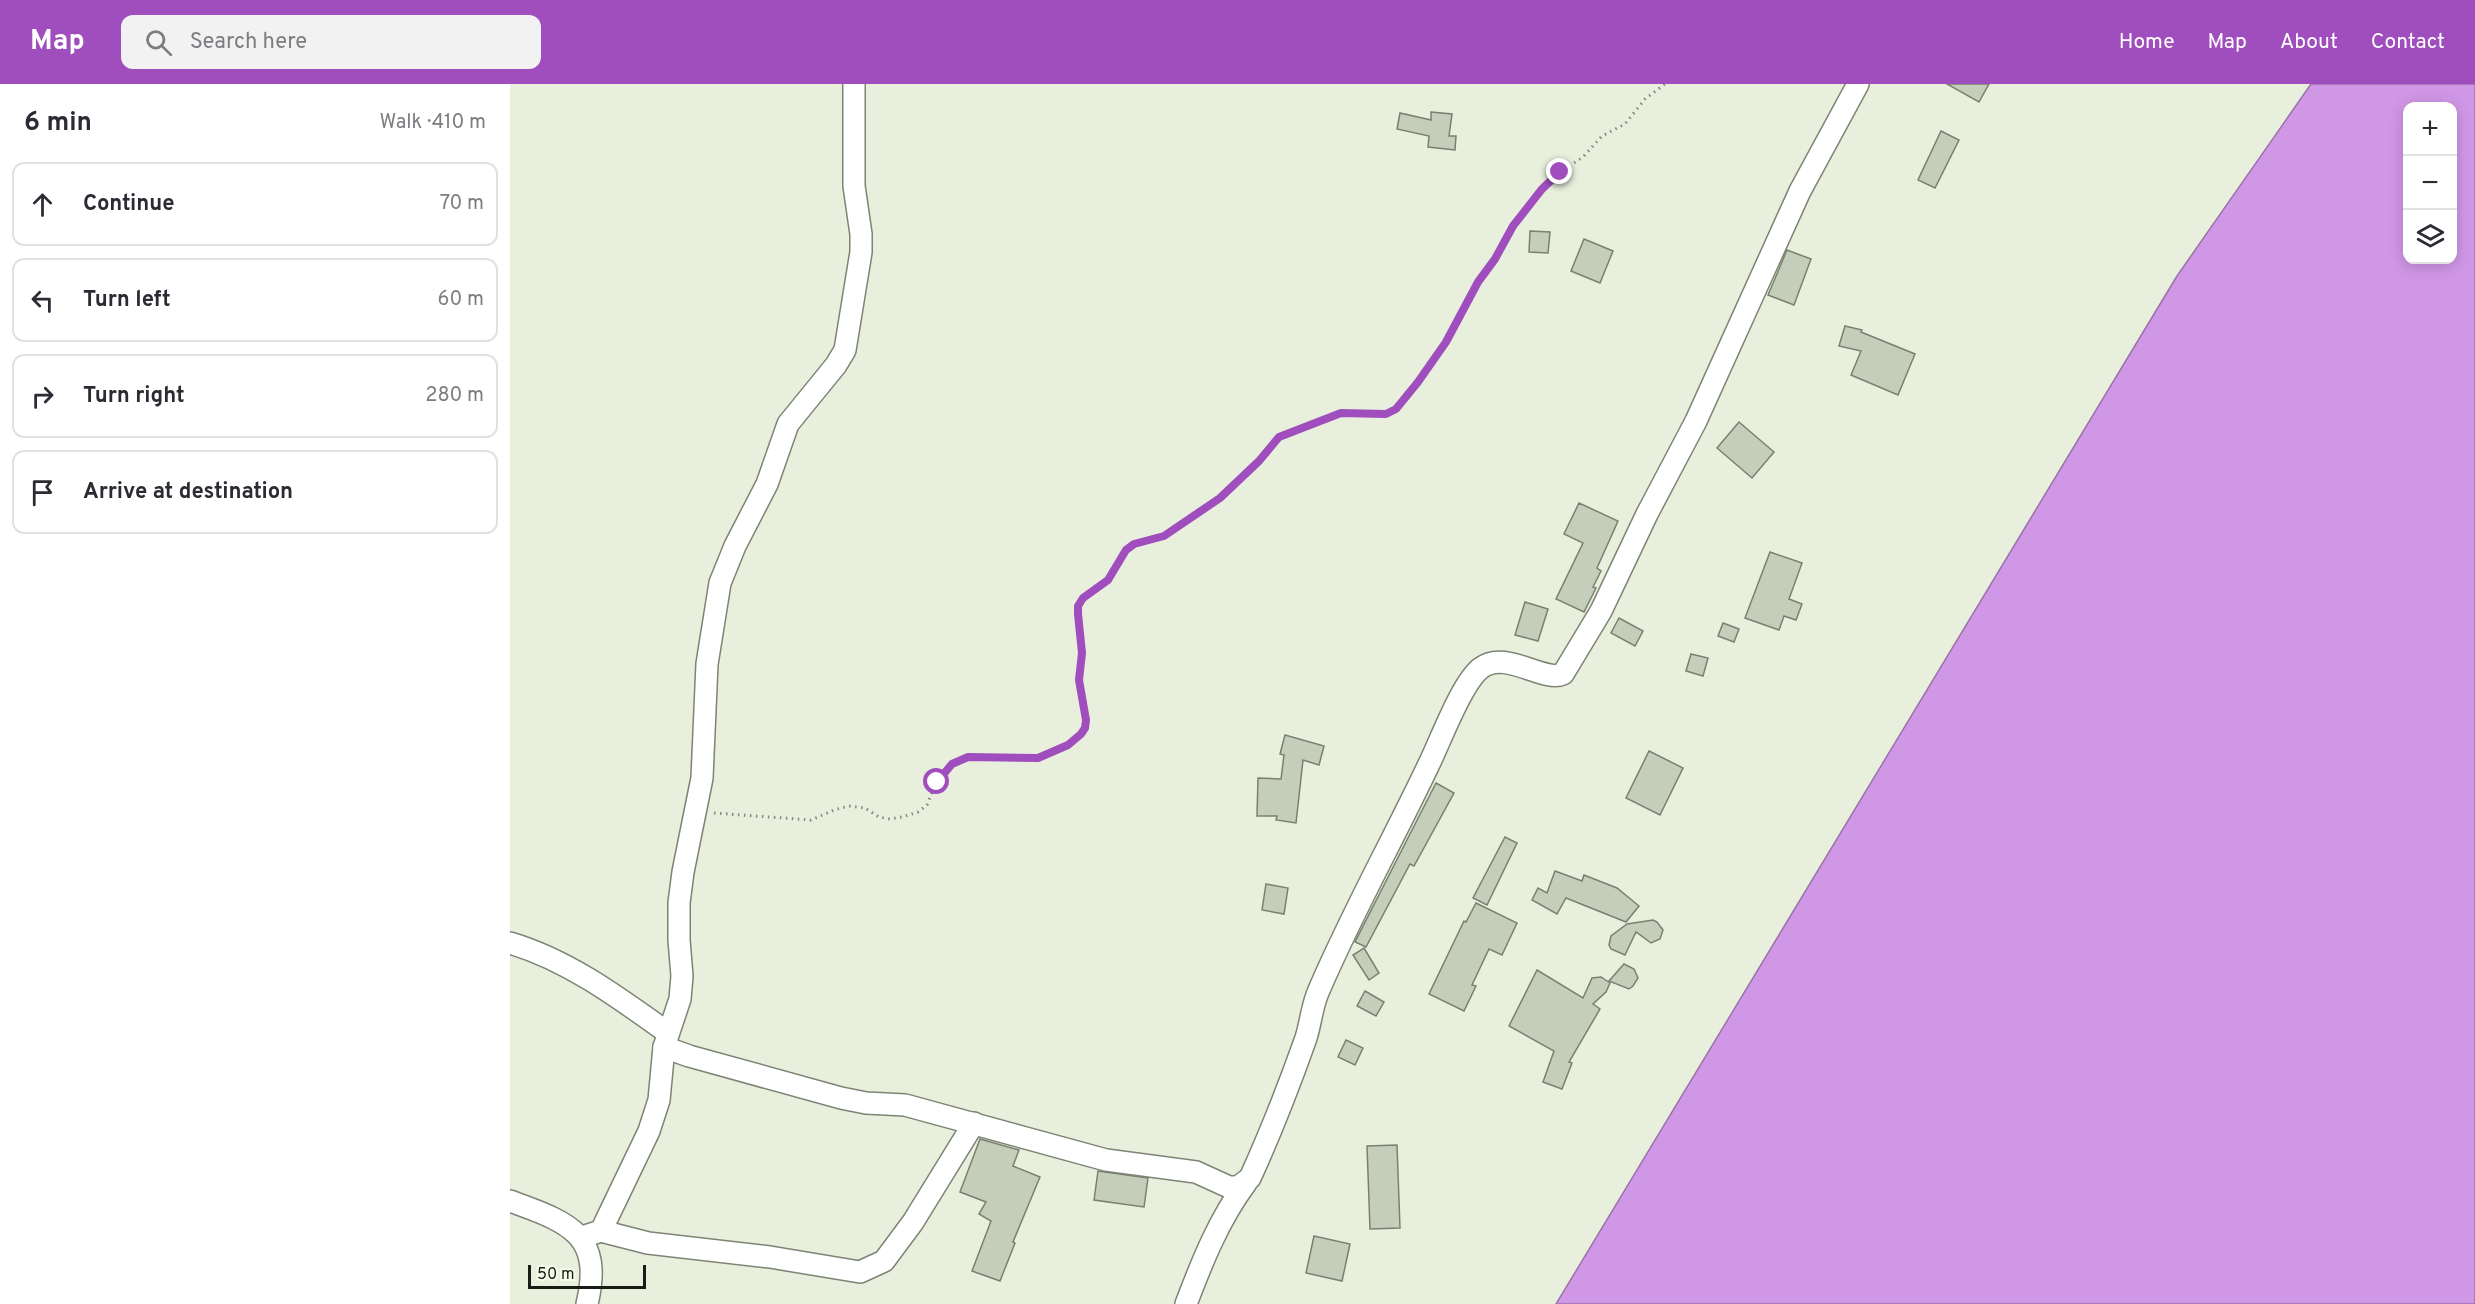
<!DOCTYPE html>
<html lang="en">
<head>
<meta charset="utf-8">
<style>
  body { margin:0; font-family:Overpass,sans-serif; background:#f2f2f3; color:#2b2b33 }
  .controls { position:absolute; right:18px; top:18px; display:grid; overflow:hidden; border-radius:12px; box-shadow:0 3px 15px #0003 }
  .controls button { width:54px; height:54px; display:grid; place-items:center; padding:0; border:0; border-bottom:2px solid #e1e1e2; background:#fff; color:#2b2b33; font:30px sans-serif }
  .scale { position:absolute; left:18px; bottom:15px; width:118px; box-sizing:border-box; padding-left:6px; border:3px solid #191b15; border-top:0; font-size:16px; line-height:21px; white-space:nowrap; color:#191b15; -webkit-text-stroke:4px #f5fdea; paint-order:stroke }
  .stop { position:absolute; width:18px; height:18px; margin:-14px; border:4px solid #a04ebd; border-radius:50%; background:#fff }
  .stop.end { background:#a04ebd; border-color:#fff; box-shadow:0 2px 6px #0008 }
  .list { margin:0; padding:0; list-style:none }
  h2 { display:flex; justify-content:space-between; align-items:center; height:78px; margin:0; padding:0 24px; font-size:26px }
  h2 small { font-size:20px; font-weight:400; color:#7c7c81 }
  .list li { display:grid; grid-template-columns:39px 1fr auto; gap:18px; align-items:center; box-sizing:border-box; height:84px; margin:0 12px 12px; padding:0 12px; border:2px solid #e1e1e2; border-radius:12px }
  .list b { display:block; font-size:22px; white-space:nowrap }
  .list em { font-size:20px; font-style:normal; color:#7c7c81 }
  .icon { flex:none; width:33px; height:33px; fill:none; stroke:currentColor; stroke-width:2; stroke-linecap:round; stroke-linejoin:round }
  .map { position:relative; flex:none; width:1965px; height:1220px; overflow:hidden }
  header { display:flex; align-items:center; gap:36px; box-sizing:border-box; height:84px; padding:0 30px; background:#a04ebd; color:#fff }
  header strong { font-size:28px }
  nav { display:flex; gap:33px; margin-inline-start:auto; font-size:21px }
  .search { width:420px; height:54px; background:#f2f2f3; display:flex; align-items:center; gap:15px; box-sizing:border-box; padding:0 21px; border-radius:12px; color:#7c7c81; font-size:22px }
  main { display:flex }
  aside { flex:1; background:#fff }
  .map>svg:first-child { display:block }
</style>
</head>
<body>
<header>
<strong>Map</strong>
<div class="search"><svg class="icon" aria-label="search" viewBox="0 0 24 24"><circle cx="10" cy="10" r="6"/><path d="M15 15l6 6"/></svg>Search here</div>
<nav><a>Home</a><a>Map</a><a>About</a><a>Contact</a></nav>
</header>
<main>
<aside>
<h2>6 min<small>Walk · 410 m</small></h2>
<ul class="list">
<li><svg class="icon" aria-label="ahead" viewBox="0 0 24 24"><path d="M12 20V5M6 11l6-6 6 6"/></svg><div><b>Continue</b></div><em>70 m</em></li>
<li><svg class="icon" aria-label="left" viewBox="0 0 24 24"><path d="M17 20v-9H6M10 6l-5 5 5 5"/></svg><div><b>Turn left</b></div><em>60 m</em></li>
<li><svg class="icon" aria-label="right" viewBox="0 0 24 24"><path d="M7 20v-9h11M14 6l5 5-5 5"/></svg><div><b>Turn right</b></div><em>280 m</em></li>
<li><svg class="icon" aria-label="arrive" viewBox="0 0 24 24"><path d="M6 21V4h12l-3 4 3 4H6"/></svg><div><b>Arrive at destination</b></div></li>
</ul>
</aside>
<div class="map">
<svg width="1965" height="1220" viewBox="0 0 1965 1220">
  <rect width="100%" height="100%" fill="#e8f0dd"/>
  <path fill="#d197e7" stroke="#9a72a8" stroke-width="1.5" fill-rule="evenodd" d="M1801 0H1965V1220H1046L1667 192ZM1898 22H1942V176H1898Z"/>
  <g fill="#c5cdbb" stroke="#79806f" stroke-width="1.5">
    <path d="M1437 0H1479L1469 18Z"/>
    <path d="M921 28 942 30 939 52H946L945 66 918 63 919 52 887 45 890 29 921 36Z"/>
    <path d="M1431 47 1449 56 1425 104 1408 96Z"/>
    <path d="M1020 147 1040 148 1038 169 1019 168Z"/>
    <path d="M1074 155 1103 167 1090 199 1061 187Z"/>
    <path d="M1277 166 1301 175 1284 221 1258 211Z"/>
    <path d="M1335 242 1352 246 1351 248 1405 270 1388 311 1341 291 1351 267 1329 262Z"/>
    <path d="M1229 338 1264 368 1242 394 1207 364Z"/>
    <path d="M1069 419 1108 437 1087 484 1091 487 1083 503 1086 504 1074 528 1046 515 1073 459 1054 450Z"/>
    <path d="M1260 468 1292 479 1279 515 1292 520 1286 536 1274 532 1269 546 1235 534Z"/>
    <path d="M1015 518 1038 525 1028 557 1005 551Z"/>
    <path d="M1109 534 1133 547 1125 562 1101 549Z"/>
    <path d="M1213 539 1229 545 1224 558 1208 552Z"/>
    <path d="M1181 570 1198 574 1193 592 1176 587Z"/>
    <path d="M775 651 814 662 809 681 793 676 786 739 766 736 767 732H747L748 694 771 695 774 671 770 670Z"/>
    <path d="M1139 667 1173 684 1150 731 1116 714Z"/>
    <path d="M926 699 944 709 904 782 900 780 856 863 845 858Z"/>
    <path d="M995 753 1007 759 977 821 963 814Z"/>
    <path d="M1045 787 1072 797 1074 791 1107 804 1129 822 1116 838 1056 814 1047 830 1022 816 1028 804 1037 809Z"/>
    <path d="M756 800 778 804 774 830 752 826Z"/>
    <path d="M966 819 1007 839 992 871 979 865 962 901 966 902 954 927 919 910 954 837 956 838Z"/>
    <path d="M1143 836 1147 838 1153 846 1150 855 1141 859 1126 848 1115 871 1101 865 1099 861 1101 852 1117 840Z"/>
    <path d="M854 864 869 889 859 896 843 871Z"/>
    <path d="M1114 880 1124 885 1128 894 1123 902 1119 905 1099 897Z"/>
    <path d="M1027 886 1073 914 1082 894 1091 893 1100 899 1096 908 1083 920 1090 925 1059 978 1062 979 1052 1005 1033 998 1044 967 999 942Z"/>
    <path d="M855 907 874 918 866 932 847 922Z"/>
    <path d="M836 956 853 964 845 981 828 973Z"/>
    <path d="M470 1055 509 1066 503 1082 530 1093 503 1158 505 1159 490 1197 462 1187 481 1137 469 1130 476 1118 450 1108Z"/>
    <path d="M887 1061 890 1144 860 1145 857 1062Z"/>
    <path d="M588 1087 638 1094 634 1123 584 1116Z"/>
    <path d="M804 1152 840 1160 832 1197 796 1189Z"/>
  </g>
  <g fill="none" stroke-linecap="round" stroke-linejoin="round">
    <g stroke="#7d8474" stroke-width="24">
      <g id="minor">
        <path d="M0 859C58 876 109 914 158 949"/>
        <path d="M154 963 179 972 331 1014 356 1019 395 1021 596 1076 686 1088 719 1103H728L740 1094C761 1048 779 1002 796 954 801 938 802 921 809 906 842 829 883 756 919 680 930 658 952 598 971 584 995 565 1034 599 1053 590L1091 527 1137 430 1186 337 1290 107 1348 0"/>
        <path d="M0 1117C57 1138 94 1149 77 1220"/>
        <path d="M91 1147 138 1159 260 1173 350 1188 374 1177 403 1138 464 1039"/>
        <path d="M72 1153 91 1147 139 1047 149 1016 154 963 170 915 172 892 169 856V819L173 788 192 694 197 580 210 499 225 462 257 400 278 340 326 281 335 266 351 168V150L344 102V0"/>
        <path d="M676 1220C692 1178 709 1135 736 1099"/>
      </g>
    </g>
    <path stroke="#83897c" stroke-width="3" stroke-dasharray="1.5 4.5" stroke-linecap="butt" d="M204 729 301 736 324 726 339 722 355 724 369 733 380 735 392 733 408 728 417 721 423 706 442 680 458 673 481 672 519 676 528 674 558 661 575 644 576 636 569 596 572 569 568 522 573 514 598 496 616 466 624 460 654 451 710 414 749 377 769 353 831 329 876 330 886 325 908 298 936 258 968 198 985 175 1003 142 1032 105 1050 88 1073 73 1092 52 1115 40 1135 15 1155 0"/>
    <use href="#minor" stroke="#fff" stroke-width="21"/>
  </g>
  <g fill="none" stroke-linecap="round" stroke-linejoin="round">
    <path stroke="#a04ebd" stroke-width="8" d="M427 698 442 680 458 673 528 674 558 661 571 650 575 644 576 636 569 596 572 569 568 530V522L573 514 598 496 616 466 624 460 654 452 710 414 749 377 769 353 831 329 876 330 886 325 908 298 936 258 968 198 985 175 1003 142 1032 105 1050 88"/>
  </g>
</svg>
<div class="controls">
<button>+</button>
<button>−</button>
<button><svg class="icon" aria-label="layers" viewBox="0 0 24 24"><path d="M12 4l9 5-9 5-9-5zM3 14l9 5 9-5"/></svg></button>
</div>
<div class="scale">50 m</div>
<div class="stop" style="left:427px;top:698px"></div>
<div class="stop end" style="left:1050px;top:88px"></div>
</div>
</main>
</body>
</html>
